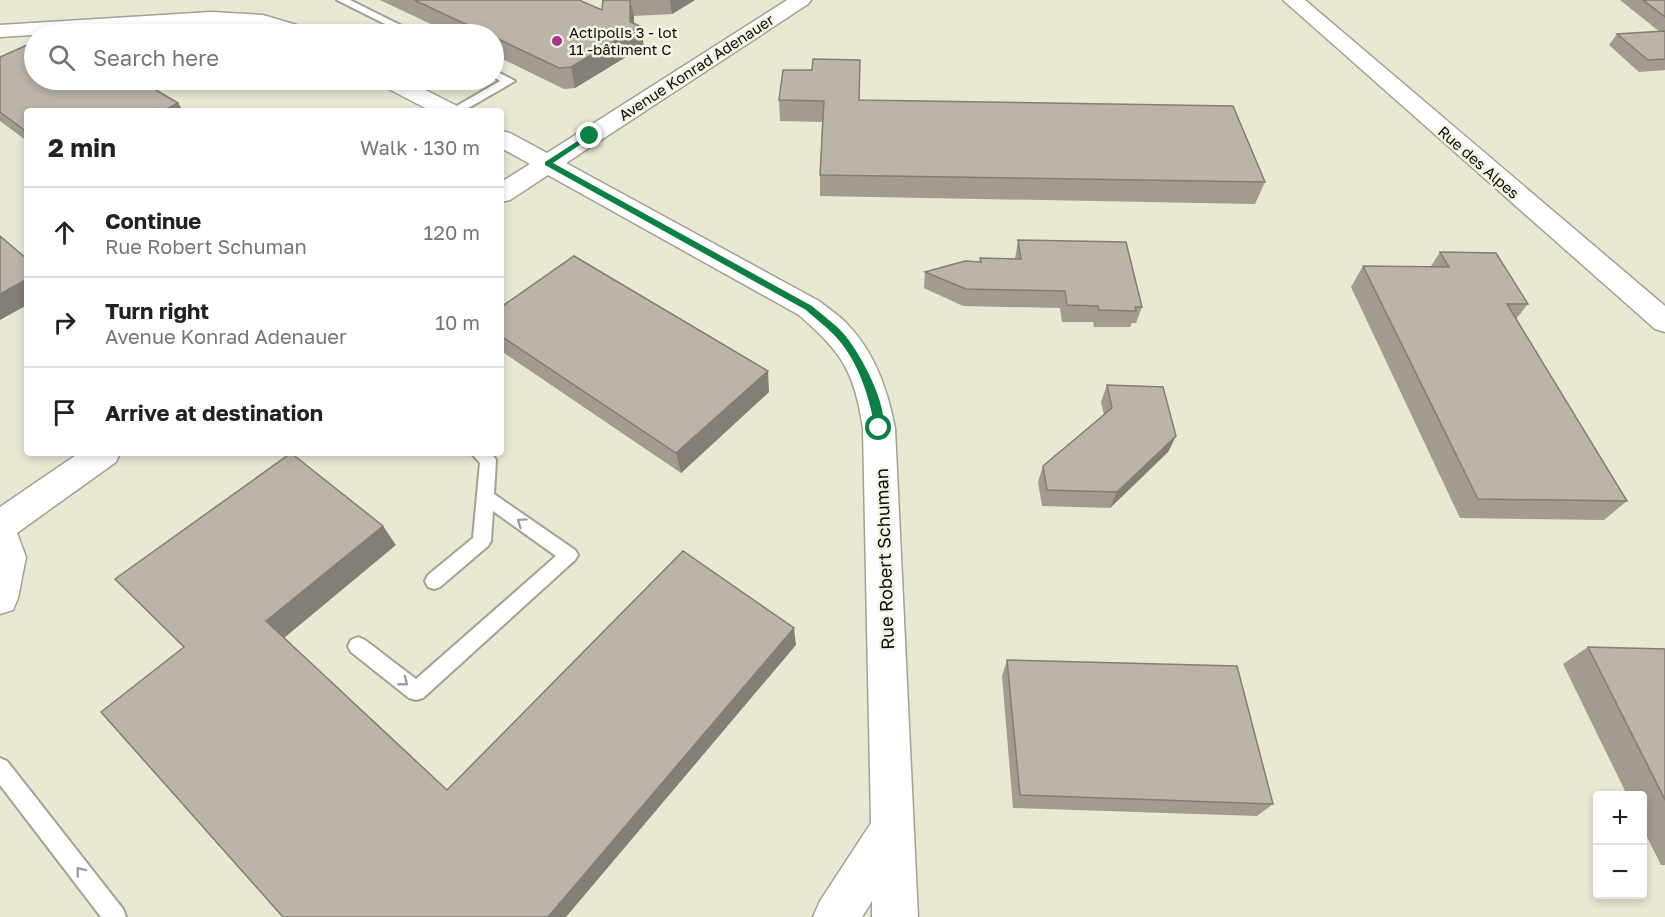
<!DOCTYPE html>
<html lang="en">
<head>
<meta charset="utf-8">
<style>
  body { margin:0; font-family:"Golos Text",sans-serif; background:#f2f2f2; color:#222 }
  .controls { position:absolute; right:18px; bottom:18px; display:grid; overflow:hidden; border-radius:6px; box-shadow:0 3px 9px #0003 }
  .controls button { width:54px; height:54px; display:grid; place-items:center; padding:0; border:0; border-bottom:2px solid #e0e0e0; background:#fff; color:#222; font:30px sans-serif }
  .stop { position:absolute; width:18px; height:18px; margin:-14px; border:4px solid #0b8043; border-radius:50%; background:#fff }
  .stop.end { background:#0b8043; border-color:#fff; box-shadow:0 2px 6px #0008 }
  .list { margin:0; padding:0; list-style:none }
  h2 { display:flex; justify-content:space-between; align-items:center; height:78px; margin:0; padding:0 24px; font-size:26px }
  h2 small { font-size:20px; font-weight:400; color:#767676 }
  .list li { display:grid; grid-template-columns:39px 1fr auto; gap:18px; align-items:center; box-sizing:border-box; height:90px; padding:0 24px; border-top:2px solid #e0e0e0 }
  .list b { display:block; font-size:22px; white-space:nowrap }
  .list p { margin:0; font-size:20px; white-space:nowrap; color:#767676 }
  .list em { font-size:20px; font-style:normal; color:#767676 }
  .icon { flex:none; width:33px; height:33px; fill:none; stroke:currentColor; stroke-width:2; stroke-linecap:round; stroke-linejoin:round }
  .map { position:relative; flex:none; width:1665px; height:917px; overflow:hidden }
  .search { position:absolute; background:#fff; box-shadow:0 3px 9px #0003; left:24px; top:24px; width:480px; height:66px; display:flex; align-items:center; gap:15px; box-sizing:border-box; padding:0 21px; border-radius:33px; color:#767676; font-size:22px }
  .panel { position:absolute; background:#fff; box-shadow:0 3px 9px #0003; left:24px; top:108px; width:480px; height:348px; border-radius:6px }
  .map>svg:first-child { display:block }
</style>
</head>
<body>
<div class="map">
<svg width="1665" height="917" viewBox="0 0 1665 917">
  <rect width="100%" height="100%" fill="#f4f4e6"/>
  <path fill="#e8e8d3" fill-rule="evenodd" d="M0 0H1665V917H0ZM34 34H494V80H34ZM27 111H501V453H27ZM1598 796H1642V894H1598Z"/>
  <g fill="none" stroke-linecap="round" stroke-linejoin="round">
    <g stroke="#a1a194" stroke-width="4">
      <g id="lane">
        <path d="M337 0H350L418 34H405Z"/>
        <path d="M494 70 515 81 463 111H448L500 81 494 77Z"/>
        <path d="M471 453C481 453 491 450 496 460L494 494 575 550 578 555 575 560 423 698 416 700 409 698 351 652 348 646 351 640 358 637 365 640 416 679 556 556 493 511 491 541 488 546 440 587 434 589 428 587 425 581 428 575 473 538 480 463Z"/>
        <path d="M0 758 7 761 123 909 126 917H101L0 785Z"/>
      </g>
    </g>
    <g stroke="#a1a194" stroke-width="3">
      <g id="street">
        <path d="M787 0H811L808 4 566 163 819 301C829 309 840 316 848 325 875 353 888 391 895 428L918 917H872V901L862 917H813L820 901 871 823 863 428C854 370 842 353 799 315L548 175 510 200 501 202V182L530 164 501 148V131L510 133 547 153Z"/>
        <path d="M1283 0H1305L1665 306V332L1655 329Z"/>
        <path d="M211 12 263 15 310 29 313 34H282L261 27 211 24 0 37V25Z"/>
        <path d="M378 80H406L457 106 461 111H431L381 85Z"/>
        <path d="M79 453H120L116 462 17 533 26 557 18 598 13 610 0 614V507Z"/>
      </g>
    </g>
    <use href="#lane" fill="#fff" fill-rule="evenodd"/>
    <use href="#street" fill="#fff" fill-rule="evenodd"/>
  </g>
  <g fill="#a19b90">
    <path d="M380 0H579L602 10 603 0H695L672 14 634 16V23L644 46 575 88 564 89 494 55V34H452Z"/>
    <path d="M1620 0H1665V70L1639 72 1609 45 1617 34 1660 32Z"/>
    <path d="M0 57 178 103 183 111H27V141L0 121Z"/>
    <path d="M779 100H859L1265 182 1255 204 820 196V175L822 122 780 121Z"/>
    <path d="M1018 240 1142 307 1136 323H1132L1130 327H1094L1093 322H1062L1060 308 963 306 924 288 925 272 980 261V258L1015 259Z"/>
    <path d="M1440 252 1528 304 1516 319 1627 501 1604 520 1460 518 1351 287 1363 266H1431Z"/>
    <path d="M501 307 769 392 681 473 501 351Z"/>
    <path d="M1107 385 1176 436 1168 452 1110 508 1042 506 1038 482 1043 466 1104 415 1101 402Z"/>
    <path d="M1588 647 1665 649V865H1661L1642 827V795H1627L1563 664Z"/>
    <path d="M1007 660 1273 804 1257 816 1013 808 1002 676Z"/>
  </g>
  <g fill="#837e76">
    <path d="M630 0 634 16V30L640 26 644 46 575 88 571 67 630 22Z"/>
    <path d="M670 0H695L672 14Z"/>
    <path d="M178 103 183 111H170L168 108Z"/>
    <path d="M27 279V305L0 320V294Z"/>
    <path d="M768 371 769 392 681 473 676 453Z"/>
    <path d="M1176 436 1168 452 1110 508 1117 492Z"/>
    <path d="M383 526 396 545 284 638 266 621Z"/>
    <path d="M794 628 796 645 566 917H548Z"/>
  </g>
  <g fill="#bbb4a8" stroke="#837e76" stroke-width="1.5">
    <path d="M414 0H579L602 10 603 0H630V22L640 26 571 67 559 68 494 37V34H487Z"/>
    <path d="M1643 0H1665V17Z"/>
    <path d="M1665 31V59L1648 60 1617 34Z"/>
    <path d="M34 42V80H139L178 103 168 108 173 111H27V132L0 112V57Z"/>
    <path d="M813 59 860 60 859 100 1233 106 1265 182 820 175 824 101 779 100 783 70H812Z"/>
    <path d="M0 236 27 259V279L0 294Z"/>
    <path d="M1018 240 1126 242 1142 307H1135L1136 311 1099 310 1098 306 1067 305 1065 291 966 289 925 272 965 261 981 262 980 258 1021 259Z"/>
    <path d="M1440 252 1496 253 1528 304H1507L1627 501 1478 499 1363 266 1449 267Z"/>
    <path d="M574 256 768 371 676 453 501 336V307Z"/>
    <path d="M1107 385 1163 387 1176 436 1117 492 1047 490 1043 466 1112 408Z"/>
    <path d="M291 453 383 526 266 621 447 790 683 551 794 628 548 917H283L101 712 184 647 115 579Z"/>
    <path d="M1588 647 1665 649V800Z"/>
    <path d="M1007 660 1237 666 1273 804 1020 795Z"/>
  </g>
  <defs><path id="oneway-chevron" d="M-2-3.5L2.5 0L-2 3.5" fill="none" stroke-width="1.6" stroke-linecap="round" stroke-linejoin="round" transform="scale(1.5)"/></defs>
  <g stroke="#9e9e9c">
    <use href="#oneway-chevron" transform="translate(521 522) rotate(-145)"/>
    <use href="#oneway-chevron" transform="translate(404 682) rotate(38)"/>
    <use href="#oneway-chevron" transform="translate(80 871) rotate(-128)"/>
  </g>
  <path fill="#0b8043" d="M587 135 593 136 553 163 812 306C822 315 834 323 843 333 860 352 889 406 883 431H876L875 428C869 396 859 363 837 338 828 328 816 319 806 310L545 165V162Z"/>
  <circle fill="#aa3389" stroke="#f4f4e6" stroke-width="2" cx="557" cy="41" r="6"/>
  <g text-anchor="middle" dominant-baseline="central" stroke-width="5" stroke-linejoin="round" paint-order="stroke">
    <g font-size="15" fill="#0d0d08" stroke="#f4f4e6" text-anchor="start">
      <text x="569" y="32">Actipolis 3 - lot<tspan x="569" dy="17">11 -bâtiment C</tspan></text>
    </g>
    <g font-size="15" fill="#0d0d08" stroke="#f4f4e6">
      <text transform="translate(696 67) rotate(-33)">Avenue Konrad Adenauer</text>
      <text transform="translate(1479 162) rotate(41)">Rue des Alpes</text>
    </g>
    <g font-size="18" fill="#0d0d08" stroke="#f4f4e6">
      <text transform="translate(884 559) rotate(-92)">Rue Robert Schuman</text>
    </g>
  </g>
</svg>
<div class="controls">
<button>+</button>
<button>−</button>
</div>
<div class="stop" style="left:879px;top:428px"></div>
<div class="stop end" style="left:590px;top:136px"></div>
<div class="search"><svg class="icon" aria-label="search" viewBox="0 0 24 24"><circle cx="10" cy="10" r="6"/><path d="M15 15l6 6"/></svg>Search here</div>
<section class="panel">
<h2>2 min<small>Walk · 130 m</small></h2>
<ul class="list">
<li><svg class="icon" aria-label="ahead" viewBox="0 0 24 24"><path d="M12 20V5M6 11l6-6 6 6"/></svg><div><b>Continue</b><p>Rue Robert Schuman</p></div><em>120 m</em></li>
<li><svg class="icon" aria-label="right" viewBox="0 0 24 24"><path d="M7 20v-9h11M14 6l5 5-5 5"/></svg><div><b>Turn right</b><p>Avenue Konrad Adenauer</p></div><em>10 m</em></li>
<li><svg class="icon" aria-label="arrive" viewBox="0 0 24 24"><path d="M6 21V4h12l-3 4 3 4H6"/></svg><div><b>Arrive at destination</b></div></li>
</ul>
</section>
</div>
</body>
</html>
